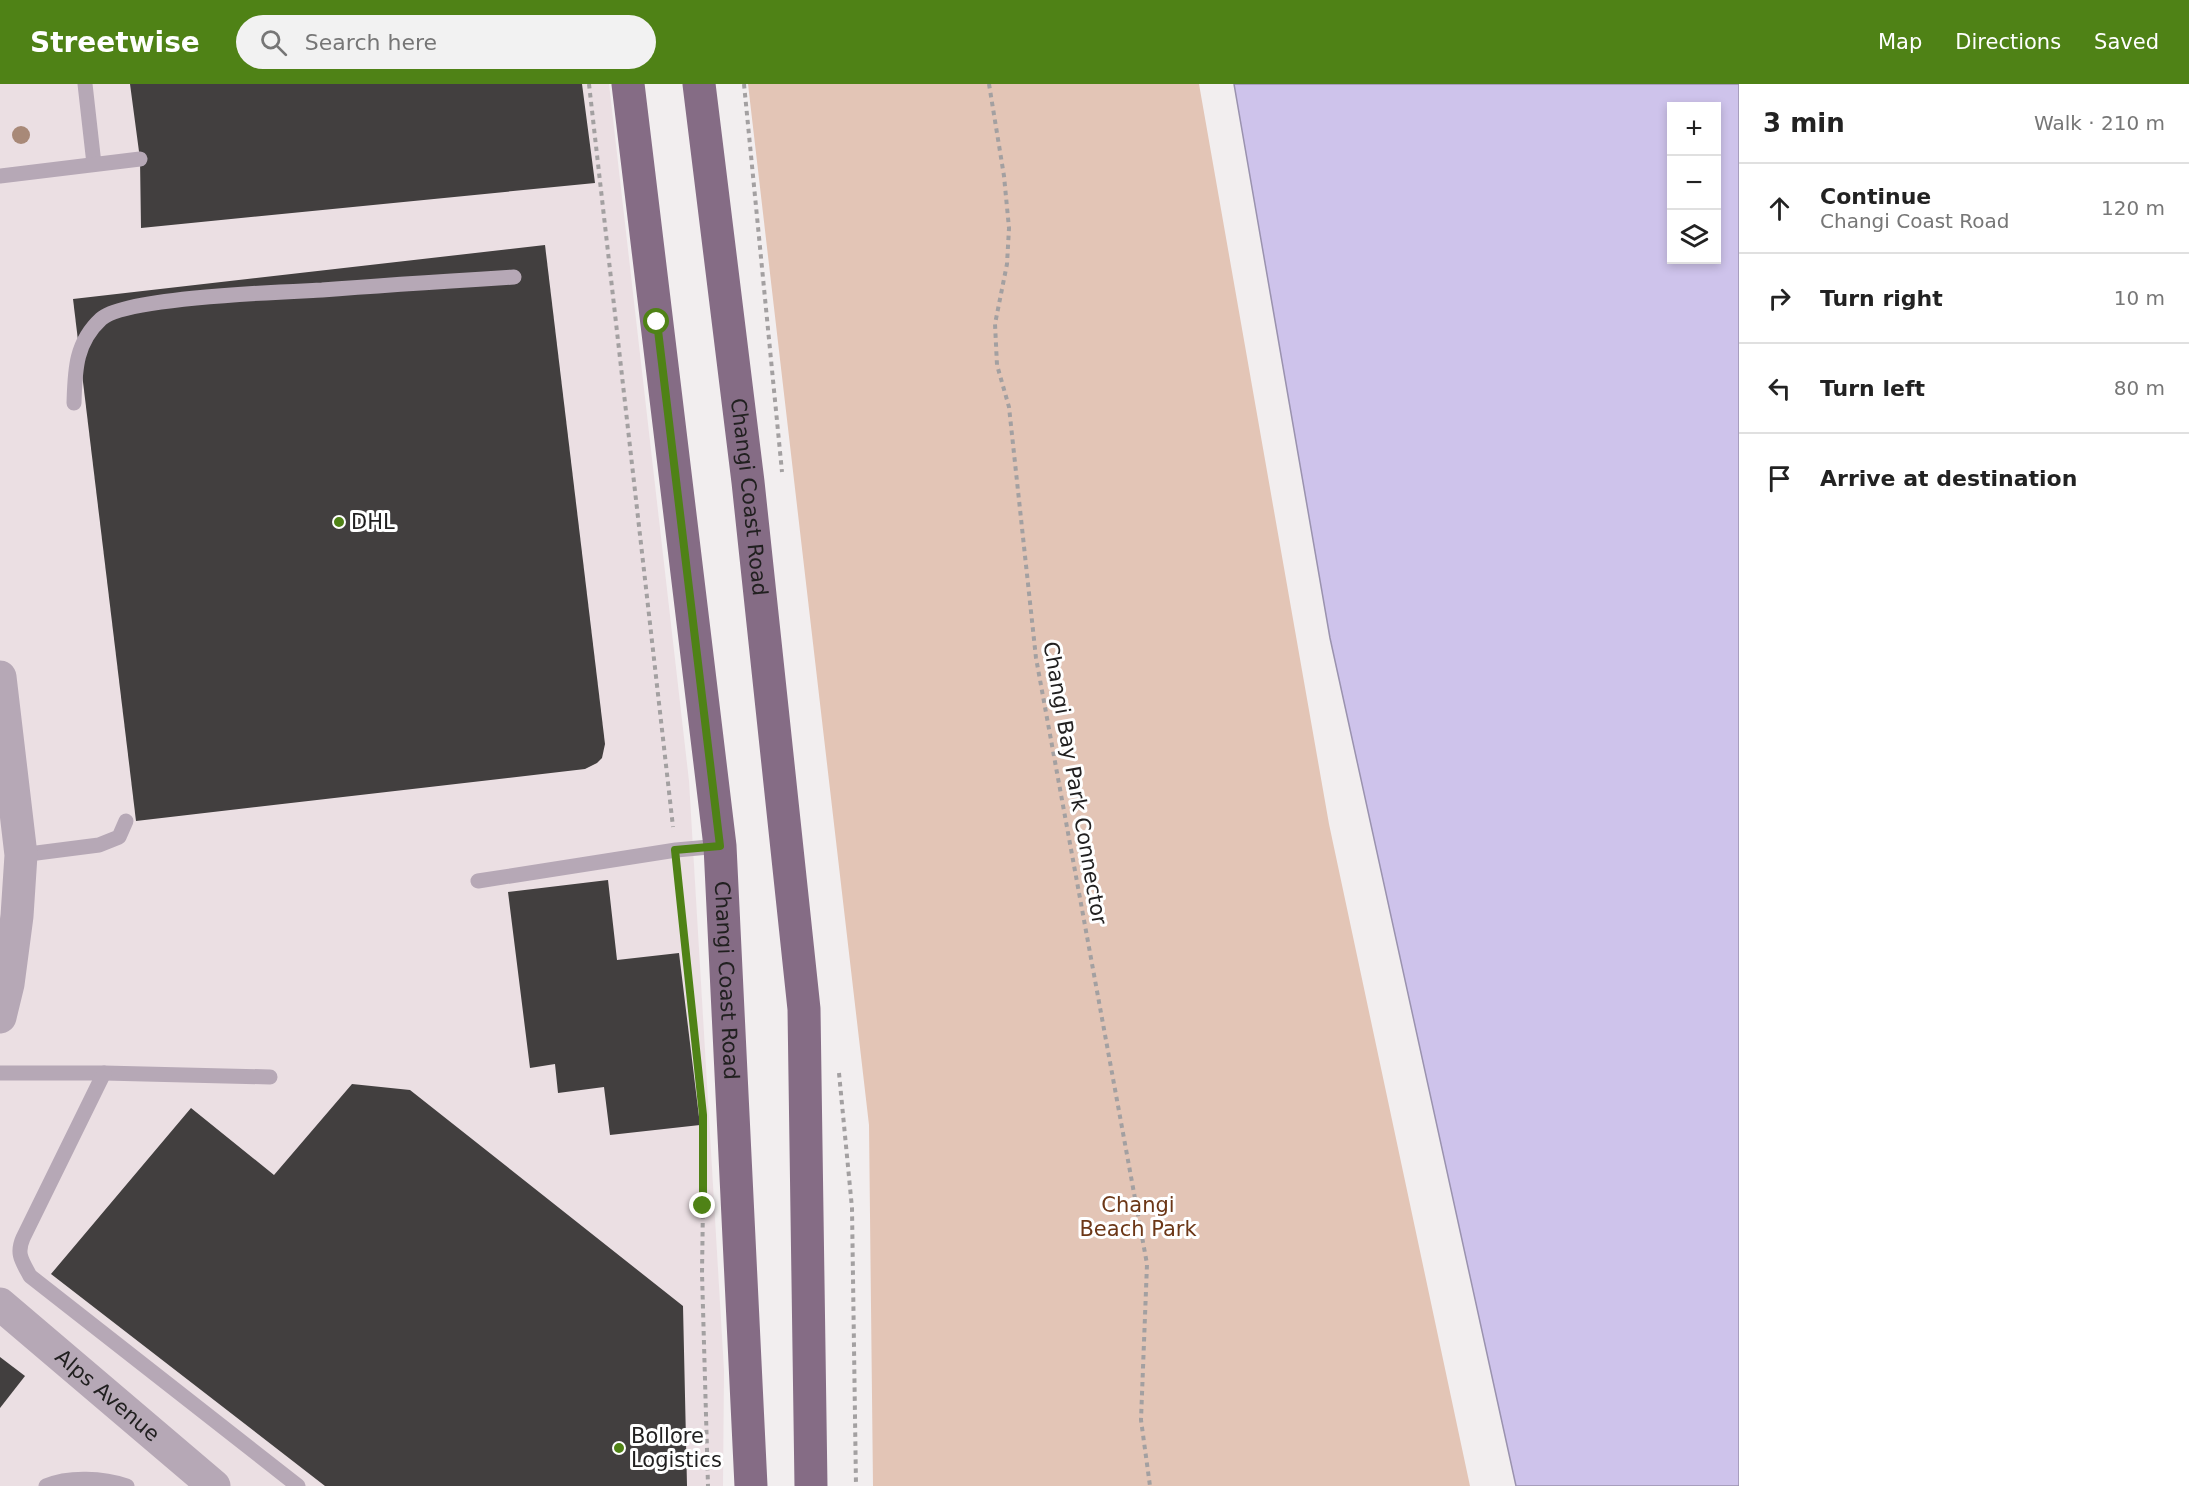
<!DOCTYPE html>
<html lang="en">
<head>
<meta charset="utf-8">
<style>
  body { margin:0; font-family:"DejaVu Sans",sans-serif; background:#f2f2f2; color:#222 }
  .controls { position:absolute; right:18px; top:18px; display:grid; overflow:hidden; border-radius:0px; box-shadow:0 3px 9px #0003 }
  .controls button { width:54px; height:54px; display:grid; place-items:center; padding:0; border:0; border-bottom:2px solid #e0e0e0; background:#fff; color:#222; font:30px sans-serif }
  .stop { position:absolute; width:18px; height:18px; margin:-14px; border:4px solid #4f8216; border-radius:50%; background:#fff }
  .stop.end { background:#4f8216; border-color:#fff; box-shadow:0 2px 6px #0008 }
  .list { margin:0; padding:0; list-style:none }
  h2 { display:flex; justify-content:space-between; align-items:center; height:78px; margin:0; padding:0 24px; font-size:26px }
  h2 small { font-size:20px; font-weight:400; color:#767676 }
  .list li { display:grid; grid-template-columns:39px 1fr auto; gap:18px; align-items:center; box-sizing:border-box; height:90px; padding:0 24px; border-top:2px solid #e0e0e0 }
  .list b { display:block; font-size:22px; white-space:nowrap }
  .list p { margin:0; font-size:20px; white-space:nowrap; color:#767676 }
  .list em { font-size:20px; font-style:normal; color:#767676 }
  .icon { flex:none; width:33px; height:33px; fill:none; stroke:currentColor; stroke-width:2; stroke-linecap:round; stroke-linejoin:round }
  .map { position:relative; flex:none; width:1739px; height:1402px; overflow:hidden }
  header { display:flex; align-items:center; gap:36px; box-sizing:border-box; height:84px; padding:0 30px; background:#4f8216; color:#fff }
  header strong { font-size:28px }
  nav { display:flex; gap:33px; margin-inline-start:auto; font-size:21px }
  .search { width:420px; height:54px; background:#f2f2f2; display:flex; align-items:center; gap:15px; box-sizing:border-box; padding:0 21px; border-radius:33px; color:#767676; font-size:22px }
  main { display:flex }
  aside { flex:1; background:#fff }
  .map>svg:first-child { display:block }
</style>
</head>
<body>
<header>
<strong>Streetwise</strong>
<div class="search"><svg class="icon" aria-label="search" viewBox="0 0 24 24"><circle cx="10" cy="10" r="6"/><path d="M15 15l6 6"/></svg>Search here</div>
<nav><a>Map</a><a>Directions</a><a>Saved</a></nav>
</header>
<main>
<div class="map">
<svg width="1739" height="1402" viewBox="0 0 1739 1402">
  <rect width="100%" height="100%" fill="#f2eeef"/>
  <path fill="#ebdfe3" d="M0 0H609L689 697 724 1286 723 1402H0Z"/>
  <path fill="#e3c5b6" d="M748 0H1199L1329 740 1470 1402H873L869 1041Z"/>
  <path fill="#cec3eb" stroke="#9a92ae" stroke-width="1.5" fill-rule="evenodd" d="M1234 0H1739V1402H1516L1330 554ZM1672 22H1716V176H1672Z"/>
  <g fill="#423f3f">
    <path d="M130 0H582L595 99 141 144 140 75Z"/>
    <path d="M545 161 605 660 602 674 597 679 585 685 136 737 73 215Z"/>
    <path d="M608 796 617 876 679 869 700 1041 610 1051 604 1003 558 1009 555 980 530 984 508 808Z"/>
    <path d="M352 1000 410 1006 683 1222 687 1402H325L51 1190 191 1024 274 1091Z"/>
    <path d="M0 1273 25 1292 0 1324Z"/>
  </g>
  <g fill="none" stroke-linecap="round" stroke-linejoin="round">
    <g stroke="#a3a0a1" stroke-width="4" stroke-dasharray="4.5 4.5" stroke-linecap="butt">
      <path d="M589 0 673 743"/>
      <path d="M744 0 782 388"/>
      <path d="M989 0 1004 92 1009 144 1007 180 995 240 997 281 1009 323 1036 574 1147 1180 1141 1336 1150 1402"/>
      <path d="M678 789 694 946"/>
      <path d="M839 989 852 1124 856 1402"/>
      <path d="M703 1121 702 1189 708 1402"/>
    </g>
    <g stroke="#b6a8b6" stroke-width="15">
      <path d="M85 0 94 80"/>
      <path d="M0 92 140 75"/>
      <path d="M74 319C75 287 75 259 101 235 125 213 283 208 322 206 386 201 450 197 514 193"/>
      <path d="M21 771 99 761 119 753 126 737"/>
      <path d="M478 797 676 766 720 762"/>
      <path d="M0 989H104L270 993"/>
      <path d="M104 989 23 1154C16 1170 22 1177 30 1192L298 1402"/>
      <path d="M46 1402C69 1392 103 1394 127 1402"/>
    </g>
    <g stroke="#b6a8b6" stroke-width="33">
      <path d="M0 593 21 771 17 832 8 900 0 933"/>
      <path id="s1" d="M0 1220 214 1402"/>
    </g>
    <g stroke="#856c85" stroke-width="33">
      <path id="s2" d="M628 0 720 762 751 1402"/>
      <path id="s3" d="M699 0 748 398 804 925 811 1402"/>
    </g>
  </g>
  <circle fill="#a88978" cx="21" cy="51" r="9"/>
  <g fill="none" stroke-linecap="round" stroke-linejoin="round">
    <path stroke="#4f8216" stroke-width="8" d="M657 238 720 762 675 766 703 1031V1122"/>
  </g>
  <g fill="#4f8216" stroke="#fff" stroke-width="2">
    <circle cx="339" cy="438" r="6"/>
    <circle cx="619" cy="1364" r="6"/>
  </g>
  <g text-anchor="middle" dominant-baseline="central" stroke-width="6" stroke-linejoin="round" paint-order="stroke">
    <g font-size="21" fill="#212020" stroke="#fff">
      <text stroke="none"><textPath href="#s3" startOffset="416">Changi Coast Road</textPath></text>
      <text transform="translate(1075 699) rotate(80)">Changi Bay Park Connector</text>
      <text stroke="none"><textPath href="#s2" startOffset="902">Changi Coast Road</textPath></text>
      <text stroke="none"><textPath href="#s1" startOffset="141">Alps Avenue</textPath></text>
    </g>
    <g font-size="21" fill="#212020" stroke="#fff" text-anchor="start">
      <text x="351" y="438">DHL</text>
      <text x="631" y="1352">Bollore<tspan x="631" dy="24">Logistics</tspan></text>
    </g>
    <g font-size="21" fill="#6c3717" stroke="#fff">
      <text x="1138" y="1121">Changi<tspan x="1138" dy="24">Beach Park</tspan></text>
    </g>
  </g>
</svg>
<div class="controls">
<button>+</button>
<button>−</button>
<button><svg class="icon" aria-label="layers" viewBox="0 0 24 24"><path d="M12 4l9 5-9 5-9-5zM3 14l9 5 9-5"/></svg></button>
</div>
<div class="stop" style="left:657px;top:238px"></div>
<div class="stop end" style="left:703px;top:1122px"></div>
</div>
<aside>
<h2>3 min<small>Walk · 210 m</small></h2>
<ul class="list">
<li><svg class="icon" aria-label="ahead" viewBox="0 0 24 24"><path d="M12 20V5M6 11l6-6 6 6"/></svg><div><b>Continue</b><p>Changi Coast Road</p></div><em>120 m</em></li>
<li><svg class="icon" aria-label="right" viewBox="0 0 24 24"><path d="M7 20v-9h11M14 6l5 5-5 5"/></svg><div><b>Turn right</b></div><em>10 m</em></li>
<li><svg class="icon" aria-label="left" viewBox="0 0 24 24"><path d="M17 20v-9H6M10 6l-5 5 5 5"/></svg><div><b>Turn left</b></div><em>80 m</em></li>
<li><svg class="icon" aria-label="arrive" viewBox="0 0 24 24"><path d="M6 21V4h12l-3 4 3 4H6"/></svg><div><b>Arrive at destination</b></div></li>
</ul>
</aside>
</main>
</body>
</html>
